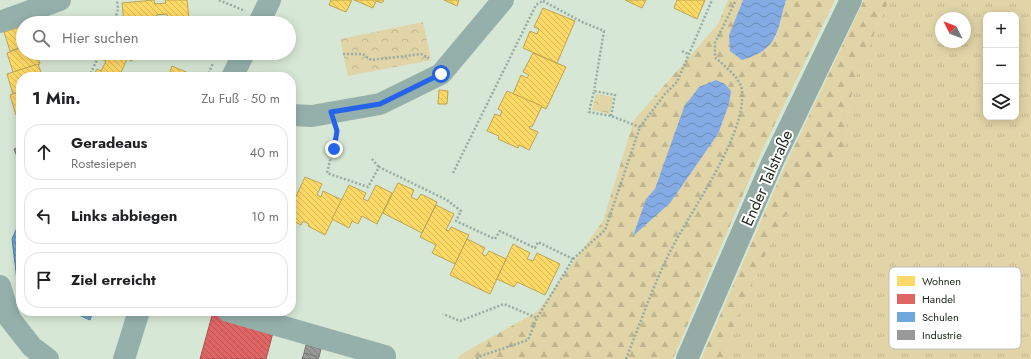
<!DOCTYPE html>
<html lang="de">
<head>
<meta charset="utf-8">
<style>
  body { margin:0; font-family:Jost,sans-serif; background:#f2f2f2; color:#202124 }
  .controls { position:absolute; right:12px; top:12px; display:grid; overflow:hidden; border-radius:8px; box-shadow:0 2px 10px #0003 }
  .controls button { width:36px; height:36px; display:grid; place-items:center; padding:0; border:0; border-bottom:1px solid #e0e0e0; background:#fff; color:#202124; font:20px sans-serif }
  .compass { position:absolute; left:935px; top:12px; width:36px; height:36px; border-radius:50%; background:#fff; box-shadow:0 2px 10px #0003; rotate:312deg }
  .stop { position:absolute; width:12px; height:12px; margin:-9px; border:3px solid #2563eb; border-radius:50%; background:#fff }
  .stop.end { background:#2563eb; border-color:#fff; box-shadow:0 1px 4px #0008 }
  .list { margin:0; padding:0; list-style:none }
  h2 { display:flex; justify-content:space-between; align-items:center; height:52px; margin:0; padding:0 16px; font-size:17px }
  h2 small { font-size:13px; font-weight:400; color:#757577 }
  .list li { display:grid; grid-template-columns:26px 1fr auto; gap:12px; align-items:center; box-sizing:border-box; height:56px; margin:0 8px 8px; padding:0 8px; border:1px solid #e0e0e0; border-radius:16px }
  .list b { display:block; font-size:15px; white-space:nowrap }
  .list p { margin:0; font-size:13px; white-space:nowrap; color:#757577 }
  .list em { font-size:13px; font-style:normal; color:#757577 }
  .icon { flex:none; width:22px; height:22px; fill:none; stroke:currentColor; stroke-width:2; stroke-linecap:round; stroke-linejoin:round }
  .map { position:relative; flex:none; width:1031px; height:359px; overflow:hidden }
  .search { position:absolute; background:#fff; box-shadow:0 2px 10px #0003; left:16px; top:16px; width:280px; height:44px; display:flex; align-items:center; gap:10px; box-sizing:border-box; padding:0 14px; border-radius:22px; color:#757577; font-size:15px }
  .panel { position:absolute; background:#fff; box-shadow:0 2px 10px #0003; left:16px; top:72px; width:280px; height:244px; border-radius:16px }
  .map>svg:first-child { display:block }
</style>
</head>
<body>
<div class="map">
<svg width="1031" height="359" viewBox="0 0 1031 359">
  <defs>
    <pattern id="grass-tufts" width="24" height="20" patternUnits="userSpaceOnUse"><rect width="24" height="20" fill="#e1d4a7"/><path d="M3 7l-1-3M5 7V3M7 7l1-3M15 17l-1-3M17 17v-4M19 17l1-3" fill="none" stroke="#c1b68f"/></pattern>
    <pattern id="forest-firs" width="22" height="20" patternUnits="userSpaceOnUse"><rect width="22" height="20" fill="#e1d4a7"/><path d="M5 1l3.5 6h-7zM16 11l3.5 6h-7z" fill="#c1b68f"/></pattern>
    <pattern id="park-crowns" width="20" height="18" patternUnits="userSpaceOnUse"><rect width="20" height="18" fill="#e1d4a7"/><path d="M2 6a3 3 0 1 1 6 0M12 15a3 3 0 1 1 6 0" fill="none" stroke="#c1b68f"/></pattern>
    <pattern id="water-waves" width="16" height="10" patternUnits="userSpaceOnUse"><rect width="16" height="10" fill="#84abe4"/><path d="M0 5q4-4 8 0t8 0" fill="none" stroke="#6c8bb8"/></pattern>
    <pattern id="homes-back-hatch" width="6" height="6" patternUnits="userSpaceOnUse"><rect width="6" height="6" fill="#ffd966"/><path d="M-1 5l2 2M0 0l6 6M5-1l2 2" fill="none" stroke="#daba58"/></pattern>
    <pattern id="shops-back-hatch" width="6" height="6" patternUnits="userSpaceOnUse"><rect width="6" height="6" fill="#e06666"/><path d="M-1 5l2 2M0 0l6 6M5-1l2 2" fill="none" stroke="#b55453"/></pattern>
    <pattern id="schools-back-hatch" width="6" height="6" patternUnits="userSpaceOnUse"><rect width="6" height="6" fill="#6fa8dc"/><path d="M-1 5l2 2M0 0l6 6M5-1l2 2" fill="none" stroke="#5b89b2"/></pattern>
    <pattern id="industry-back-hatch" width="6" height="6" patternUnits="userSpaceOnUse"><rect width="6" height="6" fill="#999"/><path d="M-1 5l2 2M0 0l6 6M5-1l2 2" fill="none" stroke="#7c7d7c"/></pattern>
  </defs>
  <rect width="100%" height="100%" fill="#d7e7d5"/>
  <path fill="url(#grass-tufts)" fill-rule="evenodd" d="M889 0H1031V359H724L739 310 777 231 802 187 831 163 845 147 848 114 855 78ZM986 15H1016V117H986ZM941 18H965V42H941Z"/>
  <g fill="url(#forest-firs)">
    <path d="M728 0H743L729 35 775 39 786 0H835L760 155 673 359H458L460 355 538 311 603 221 634 120 718 24Z"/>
    <path d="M864 0H889L855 78 848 114 845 147 831 163 802 187 777 231 739 310 724 359H701L784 168Z"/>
  </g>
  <g fill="url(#park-crowns)">
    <path d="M423 22 431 60 348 76 340 39Z"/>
    <path d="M596 94 613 97 610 114 592 110Z"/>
  </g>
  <g fill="url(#water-waves)">
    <path d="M743 0H786C776 33 779 49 742 60L730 51 729 35Z"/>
    <path d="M716 80 725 84 731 91 729 104 718 134 670 203 633 236 646 199 655 189 684 107 699 87Z"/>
  </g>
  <g fill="url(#homes-back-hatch)" stroke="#bca551">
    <path d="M154 0 155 4 166 3 165 0H187L189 19H188V23H178V20L168 21 167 14 156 15 157 22 124 23 122 3Z"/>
    <path d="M331 0H352L346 12 329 5Z"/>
    <path d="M354 0H384L382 3 376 1 373 8Z"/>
    <path d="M444 0H459L457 6Z"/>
    <path d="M625 0H646L642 8Z"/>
    <path d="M677 0H705L697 19 674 8Z"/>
    <path d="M543 8 575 21 557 63 523 48 530 31 537 34 539 29 534 27Z"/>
    <path d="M23 26V47L10 51 4 32Z"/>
    <path d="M23 47V53H41L37 54 40 64 13 72 7 53Z"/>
    <path d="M104 53H136L132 61 127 59 119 77H93L97 69 101 71 106 61 101 59Z"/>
    <path d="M533 53 566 67 546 109 513 94 521 75 527 78 529 75 523 72Z"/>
    <path d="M38 64 42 75 37 77H21V91L13 94 7 74Z"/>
    <path d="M172 66 193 75 194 77H168Z"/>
    <path d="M439 90 448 91 447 104H438Z"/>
    <path d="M21 91V113L16 115 10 95Z"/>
    <path d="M507 91 542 106 532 127 530 126 529 128 538 132 529 150 519 145 518 148 498 139 499 136 487 131 495 114 500 116 502 111 498 109Z"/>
    <path d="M305 177 322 184 317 195 321 197 323 191 342 200 325 235 308 226 309 224 303 221 301 225 291 220V207Z"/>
    <path d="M398 183 414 190 411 197 417 200 421 194 437 202 422 233 383 213Z"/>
    <path d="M349 185 366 193 363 199 368 201 376 185 392 193 377 224 362 216 358 224 352 221 349 228 332 219Z"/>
    <path d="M436 205 454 214 446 230 449 231 451 227 469 235 455 264 432 253 436 245 420 237Z"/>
    <path d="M467 239 485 248 482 254 486 256 489 251 506 259 490 294 450 275Z"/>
    <path d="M513 244 530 253 527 259 533 261 537 253 560 264 545 295 517 282 514 287 497 279Z"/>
  </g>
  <path fill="url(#shops-back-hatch)" stroke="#a65451" d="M213 312 274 329 266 359H200Z"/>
  <g fill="url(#schools-back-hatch)" stroke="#5782a3">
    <path d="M21 219V289L18 288 12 239Z"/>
    <path d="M70 311H93L90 320Z"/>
  </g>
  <g fill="url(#industry-back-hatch)" stroke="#757874">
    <path d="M21 146V167L14 149Z"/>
    <path d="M306 345 321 349 319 357 304 353Z"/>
    <path d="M304 353 319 357 318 359H302Z"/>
  </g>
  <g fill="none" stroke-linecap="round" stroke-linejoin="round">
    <g stroke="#96aba3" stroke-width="2.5" stroke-dasharray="2 2" stroke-linecap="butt">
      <path d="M219 0 245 11"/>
      <path d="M543 1 582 22 604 31 594 91"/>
      <path d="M114 23 118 9 117 0"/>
      <path d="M682 51 688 54"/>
      <path d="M343 54H363L371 60 421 54 429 58"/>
      <path d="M89 77 100 53"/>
      <path d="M207 77 213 63"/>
      <path d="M611 116 615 95 594 91 589 112 611 116 640 127"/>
      <path d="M337 132 327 173 368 187 379 167 447 200 461 211 456 221 495 239 500 231 535 248 538 242 573 259 537 318 504 304 460 321 443 314"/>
      <path d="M372 159 379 167"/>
      <path d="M453 173 536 5 544 0"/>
      <path d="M573 259 605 230 640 127 665 94 677 82 712 0"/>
      <path d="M477 359 478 357 528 340 537 318"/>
      <path d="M626 359C639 326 651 292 666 260 686 216 747 137 742 90 740 77 724 66 715 57V43L736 0"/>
    </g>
    <g stroke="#95b0aa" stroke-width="22">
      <path d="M0 22 60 0"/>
      <path d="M259 23 270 0"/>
      <path d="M232 77 244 53"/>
      <path d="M291 115 312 116 380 104 441 74 503 0"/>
      <path d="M0 286 10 319 32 347 48 359"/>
      <path d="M228 311 385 356"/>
      <path d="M124 359 139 311"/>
    </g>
    <path stroke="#94aca5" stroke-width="22" d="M687 359 773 161 851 0"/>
  </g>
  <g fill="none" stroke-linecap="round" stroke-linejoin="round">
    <path stroke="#2563eb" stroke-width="5" d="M334 149 337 131 331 112 380 104 441 74"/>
  </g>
  <g text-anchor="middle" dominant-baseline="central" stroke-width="4" stroke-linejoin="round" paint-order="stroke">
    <g font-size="16" fill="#202b1f" stroke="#fff">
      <text transform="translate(767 178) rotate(-66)">Ender Talstraße</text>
    </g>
  </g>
  <rect x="889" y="267" width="132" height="82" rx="6" fill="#fff" stroke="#bcbfbc" stroke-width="1"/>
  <rect x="897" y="276" width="18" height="10" fill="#ffd966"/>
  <rect x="897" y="294" width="18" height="10" fill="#e06666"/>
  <rect x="897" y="312" width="18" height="10" fill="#6fa8dc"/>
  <rect x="897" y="330" width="18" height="10" fill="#999"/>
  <g font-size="11" fill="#202b1f">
    <text x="922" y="285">Wohnen</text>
    <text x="922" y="303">Handel</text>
    <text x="922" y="321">Schulen</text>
    <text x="922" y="339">Industrie</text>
  </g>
</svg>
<div class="controls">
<button>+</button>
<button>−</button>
<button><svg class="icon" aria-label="layers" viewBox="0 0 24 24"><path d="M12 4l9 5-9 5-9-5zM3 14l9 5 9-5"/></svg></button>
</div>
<svg class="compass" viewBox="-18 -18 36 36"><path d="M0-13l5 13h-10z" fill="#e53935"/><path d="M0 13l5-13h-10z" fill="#757577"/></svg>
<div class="stop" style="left:441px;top:74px"></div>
<div class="stop end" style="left:334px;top:149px"></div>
<div class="search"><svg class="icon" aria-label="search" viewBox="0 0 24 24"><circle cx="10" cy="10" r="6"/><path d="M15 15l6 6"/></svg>Hier suchen</div>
<section class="panel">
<h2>1 Min.<small>Zu Fuß · 50 m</small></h2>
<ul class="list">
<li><svg class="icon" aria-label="ahead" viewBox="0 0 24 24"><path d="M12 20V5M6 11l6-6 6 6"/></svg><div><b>Geradeaus</b><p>Rostesiepen</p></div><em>40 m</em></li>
<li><svg class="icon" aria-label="left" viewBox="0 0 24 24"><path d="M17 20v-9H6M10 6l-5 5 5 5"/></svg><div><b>Links abbiegen</b></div><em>10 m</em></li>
<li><svg class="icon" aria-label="arrive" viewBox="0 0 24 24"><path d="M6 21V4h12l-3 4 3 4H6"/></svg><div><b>Ziel erreicht</b></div></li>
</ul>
</section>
</div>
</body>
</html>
